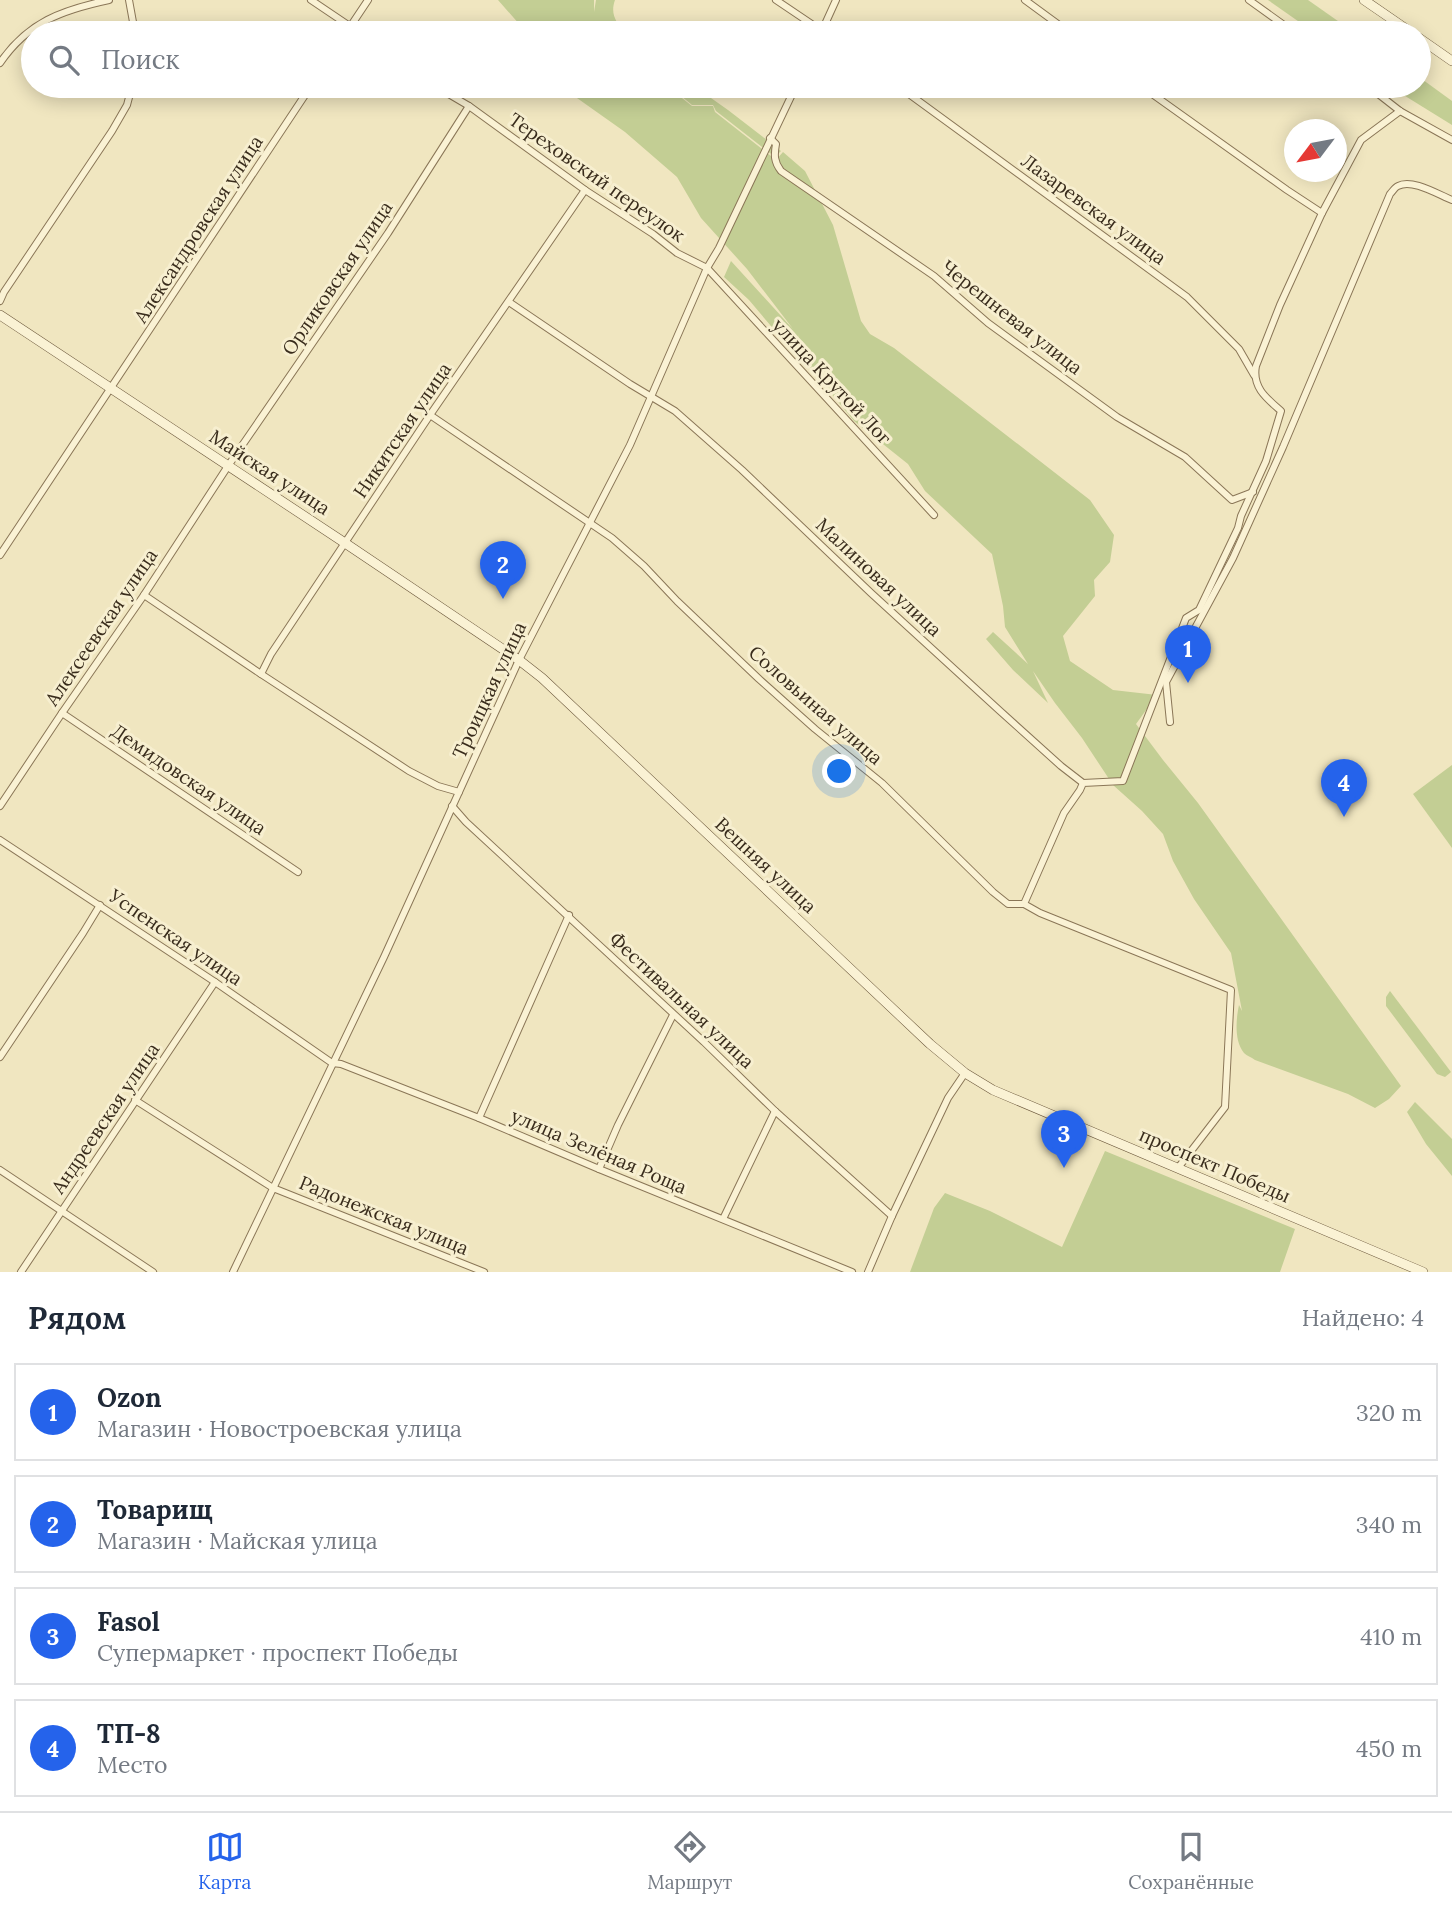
<!DOCTYPE html>
<html lang="ru">
<head>
<meta charset="utf-8">
<style>
  body { margin:0; font-family:Lora,serif; background:#f2f2f3; color:#1f2937 }
  .compass { position:absolute; left:1284px; top:119px; width:63px; height:63px; border-radius:50%; background:#fff; box-shadow:0 4px 18px #0003; rotate:238deg }
  .you { position:absolute; left:840px; top:772px; width:24px; height:24px; margin:-18px; border:5px solid #fff; border-radius:50%; background:#1a73e8; box-shadow:0 0 0 10px #1a73e833 }
  .badge { display:grid; place-items:center; width:46px; height:46px; border-radius:50%; background:#2563eb; color:#fff; font-size:23px; font-weight:700 }
  .pin { position:absolute; translate:-50% -58px; filter:drop-shadow(0 2px 4px #0008) }
  .pin::after { content:''; position:absolute; top:37px; width:24px; height:21px; background:inherit; clip-path:polygon(0 0,100% 0,50% 100%) }
  .list { margin:0; padding:0; list-style:none }
  h2 { display:flex; justify-content:space-between; align-items:center; height:91px; margin:0; padding:0 28px; font-size:30px }
  h2 small { font-size:23px; font-weight:400; color:#747a83 }
  .list li { display:grid; grid-template-columns:46px 1fr auto; gap:21px; align-items:center; box-sizing:border-box; height:98px; margin:0 14px 14px; padding:0 14px; border:2px solid #e0e1e3; border-radius:0px }
  .list b { display:block; font-size:26px; white-space:nowrap }
  .list p { margin:0; font-size:23px; white-space:nowrap; color:#747a83 }
  .list em { font-size:23px; font-style:normal; color:#747a83 }
  .icon { flex:none; width:38px; height:38px; fill:none; stroke:currentColor; stroke-width:2; stroke-linecap:round; stroke-linejoin:round }
  .map { position:relative; flex:none; width:1452px; height:1272px; overflow:hidden }
  .search { position:absolute; background:#fff; box-shadow:0 4px 18px #0003; left:21px; right:21px; top:21px; height:77px; display:flex; align-items:center; gap:18px; box-sizing:border-box; padding:0 24px; border-radius:38px; color:#747a83; font-size:26px }
  .sheet { height:539px; background:#fff }
  nav { display:flex; justify-content:space-around; align-items:center; box-sizing:border-box; height:98px; border-top:2px solid #e0e1e3; background:#fff; font-size:19px; color:#747a83 }
  nav a { display:grid; justify-items:center; gap:4px }
  nav .on { color:#2563eb }
  .map>svg:first-child { display:block }
</style>
</head>
<body>
<div class="map">
<svg width="1452" height="1272" viewBox="0 0 1452 1272">
  <rect width="100%" height="100%" fill="#f0e6c0"/>
  <g fill="#c3ce94">
    <path d="M498 0H594V12L596 0H615C610 14 616 22 625 33H521L520 25Z"/>
    <path d="M1268 0H1308L1355 33H1315Z"/>
    <path d="M1419 77 1452 101V125L1389 86H1419Z"/>
    <path d="M560 86H667L692 106H713L715 112 776 160 783 152 805 171 833 225 861 321 870 334 894 348 1090 500 1114 535 1110 562 1094 580 1095 596 1063 636 1070 661 1113 690 1157 695 1136 724 1163 760 1198 803 1401 1086 1389 1099 1375 1108 1348 1094 1255 1060C1251 1057 1247 1056 1244 1053 1234 1041 1236 1019 1239 1005L1242 1011 1231 953 1194 899 1173 861 1163 834 1142 811 1113 785 1082 738 1055 703 1033 671 1048 703 1013 670 986 639 993 632 1028 664 1005 627 1003 606 992 554 925 491 908 464 854 421 816 375 820 360 814 374 802 354 798 335V358L749 300 724 277 731 261 793 329 747 269 701 218 677 177 625 132Z"/>
    <path d="M669 86H694L728 110 781 151 775 157 716 111 713 105H692Z"/>
    <path d="M1452 765V848L1413 794Z"/>
    <path d="M1390 991 1451 1072 1445 1077 1437 1074 1386 1006V997Z"/>
    <path d="M1415 1102 1452 1139V1176L1426 1144 1407 1112Z"/>
    <path d="M1105 1151 1295 1229 1280 1272H910L934 1208 945 1193 990 1211 1062 1247Z"/>
  </g>
  <g fill="none" stroke-linecap="round" stroke-linejoin="round">
    <g stroke="#8a7657" stroke-width="8">
      <g id="street">
        <path d="M129 0 135 33"/>
        <path d="M311 0 360 33"/>
        <path d="M776 0 825 33"/>
        <path d="M1025 0 1070 33"/>
        <path d="M1249 0 1295 33"/>
        <path d="M346 33 368 0"/>
        <path d="M821 33 836 0"/>
        <path d="M0 63C28 22 62 10 109 0"/>
        <path d="M435 86 469 106 585 190 653 234 677 253 707 268 934 515"/>
        <path d="M898 86 1187 297 1239 349 1254 375"/>
        <path d="M1141 86 1287 190 1322 213"/>
        <path d="M1368 86 1400 111 1452 140"/>
        <path d="M770 138 776 144C774 155 774 162 781 171L934 276 988 323 1117 417 1185 457 1232 500 1253 492"/>
        <path d="M0 301 4 292 112 131 127 105 132 86"/>
        <path d="M509 302 630 384 675 411 742 470 871 593 1000 711 1061 766 1083 783"/>
        <path d="M430 415 612 538 644 566 677 601 759 679 815 729 882 783 993 892 1008 904H1024"/>
        <path d="M0 555 311 86"/>
        <path d="M144 595 261 674"/>
        <path d="M62 713 298 872"/>
        <path d="M1170 722 1166 682 1233 558 1283 447 1390 194C1393 191 1395 187 1398 186 1412 178 1439 195 1452 200"/>
        <path d="M459 792 438 786 409 771 261 674 271 654 430 415 585 190"/>
        <path d="M0 806 62 713 144 595 228 466 388 233 469 106"/>
        <path d="M452 806 466 822 704 1042 775 1111 892 1216"/>
        <path d="M0 840 215 982 332 1063 341 1064 479 1118 599 1169 852 1272"/>
        <path d="M0 1057 83 933 100 905"/>
        <path d="M135 1100 273 1188 484 1272"/>
        <path d="M479 1118 569 915"/>
        <path d="M1178 1168 1225 1107 1231 990 1040 913 1024 904 1064 813 1080 790 1083 783 1123 781 1186 618 1199 610 1238 528 1241 516 1266 461 1281 411C1266 398 1252 387 1256 366L1280 305 1322 213 1361 140 1400 111"/>
        <path d="M599 1169 618 1125 673 1015"/>
        <path d="M0 1170 153 1272"/>
        <path d="M723 1219 775 1111"/>
        <path d="M21 1272 215 982"/>
        <path d="M233 1272 384 957 519 660 630 445 707 268 719 248 796 86"/>
        <path d="M868 1272 892 1216 948 1098 965 1073"/>
      </g>
    </g>
    <g stroke="#6b573b" stroke-width="10">
      <g id="secondary">
        <path d="M1364 0 1412 33"/>
        <path d="M1419 38 1452 61"/>
        <path d="M0 315 345 543 519 660 542 678 930 1044 965 1073 993 1090 1423 1272"/>
      </g>
    </g>
    <use href="#street" stroke="#faf2d4" stroke-width="6"/>
    <use href="#secondary" stroke="#faf2d4" stroke-width="9"/>
  </g>
  <g text-anchor="middle" dominant-baseline="central" stroke-width="6" stroke-linejoin="round" paint-order="stroke">
    <g font-size="19" fill="#392c1c" stroke="#f7efd0">
      <text transform="translate(597 177) rotate(35)">Тереховский переулок</text>
      <text transform="translate(1094 209) rotate(36)">Лазаревская улица</text>
      <text transform="translate(198 229) rotate(-57)">Александровская улица</text>
      <text transform="translate(337 278) rotate(-56)">Орликовская улица</text>
      <text transform="translate(1012 317) rotate(38)">Черешневая улица</text>
      <text transform="translate(832 381) rotate(47)">улица Крутой Лог</text>
      <text transform="translate(402 430) rotate(-56)">Никитская улица</text>
      <text transform="translate(270 472) rotate(33)">Майская улица</text>
      <text transform="translate(879 577) rotate(43)">Малиновая улица</text>
      <text transform="translate(101 627) rotate(-56)">Алексеевская улица</text>
      <text transform="translate(489 690) rotate(-65)">Троицкая улица</text>
      <text transform="translate(816 705) rotate(41)">Соловьиная улица</text>
      <text transform="translate(189 779) rotate(34)">Демидовская улица</text>
      <text transform="translate(766 865) rotate(43)">Вешняя улица</text>
      <text transform="translate(176 937) rotate(34)">Успенская улица</text>
      <text transform="translate(682 1000) rotate(43)">Фестивальная улица</text>
      <text transform="translate(105 1118) rotate(-56)">Андреевская улица</text>
      <text transform="translate(599 1151) rotate(23)">улица Зелёная Роща</text>
      <text transform="translate(1215 1165) rotate(23)">проспект Победы</text>
      <text transform="translate(384 1215) rotate(22)">Радонежская улица</text>
    </g>
  </g>
</svg>
<svg class="compass" viewBox="-18 -18 36 36"><path d="M0-13l5 13h-10z" fill="#e53935"/><path d="M0 13l5-13h-10z" fill="#747a83"/></svg>
<div class="you"></div>
<div class="pin badge" style="left:1188px;top:683px">1</div>
<div class="pin badge" style="left:503px;top:599px">2</div>
<div class="pin badge" style="left:1064px;top:1168px">3</div>
<div class="pin badge" style="left:1344px;top:817px">4</div>
<div class="search"><svg class="icon" aria-label="search" viewBox="0 0 24 24"><circle cx="10" cy="10" r="6"/><path d="M15 15l6 6"/></svg>Поиск</div>
</div>
<section class="sheet">
<h2>Рядом<small>Найдено: 4</small></h2>
<ul class="list">
<li><span class="badge">1</span><div><b>Ozon</b><p>Магазин · Новостроевская улица</p></div><em>320 m</em></li>
<li><span class="badge">2</span><div><b>Товарищ</b><p>Магазин · Майская улица</p></div><em>340 m</em></li>
<li><span class="badge">3</span><div><b>Fasol</b><p>Супермаркет · проспект Победы</p></div><em>410 m</em></li>
<li><span class="badge">4</span><div><b>ТП-8</b><p>Место</p></div><em>450 m</em></li>
</ul>
</section>
<nav>
<a class="on"><svg class="icon" aria-label="map" viewBox="0 0 24 24"><path d="M3 6l6-2 6 2 6-2v14l-6 2-6-2-6 2zM9 4v14M15 6v14"/></svg>Карта</a>
<a><svg class="icon" aria-label="directions" viewBox="0 0 24 24"><path d="M12 3l9 9-9 9-9-9zM9 14v-3h6M13 9l2 2-2 2"/></svg>Маршрут</a>
<a><svg class="icon" aria-label="saved" viewBox="0 0 24 24"><path d="M7 4h10v16l-5-4-5 4z"/></svg>Сохранённые</a>
</nav>
</body>
</html>
